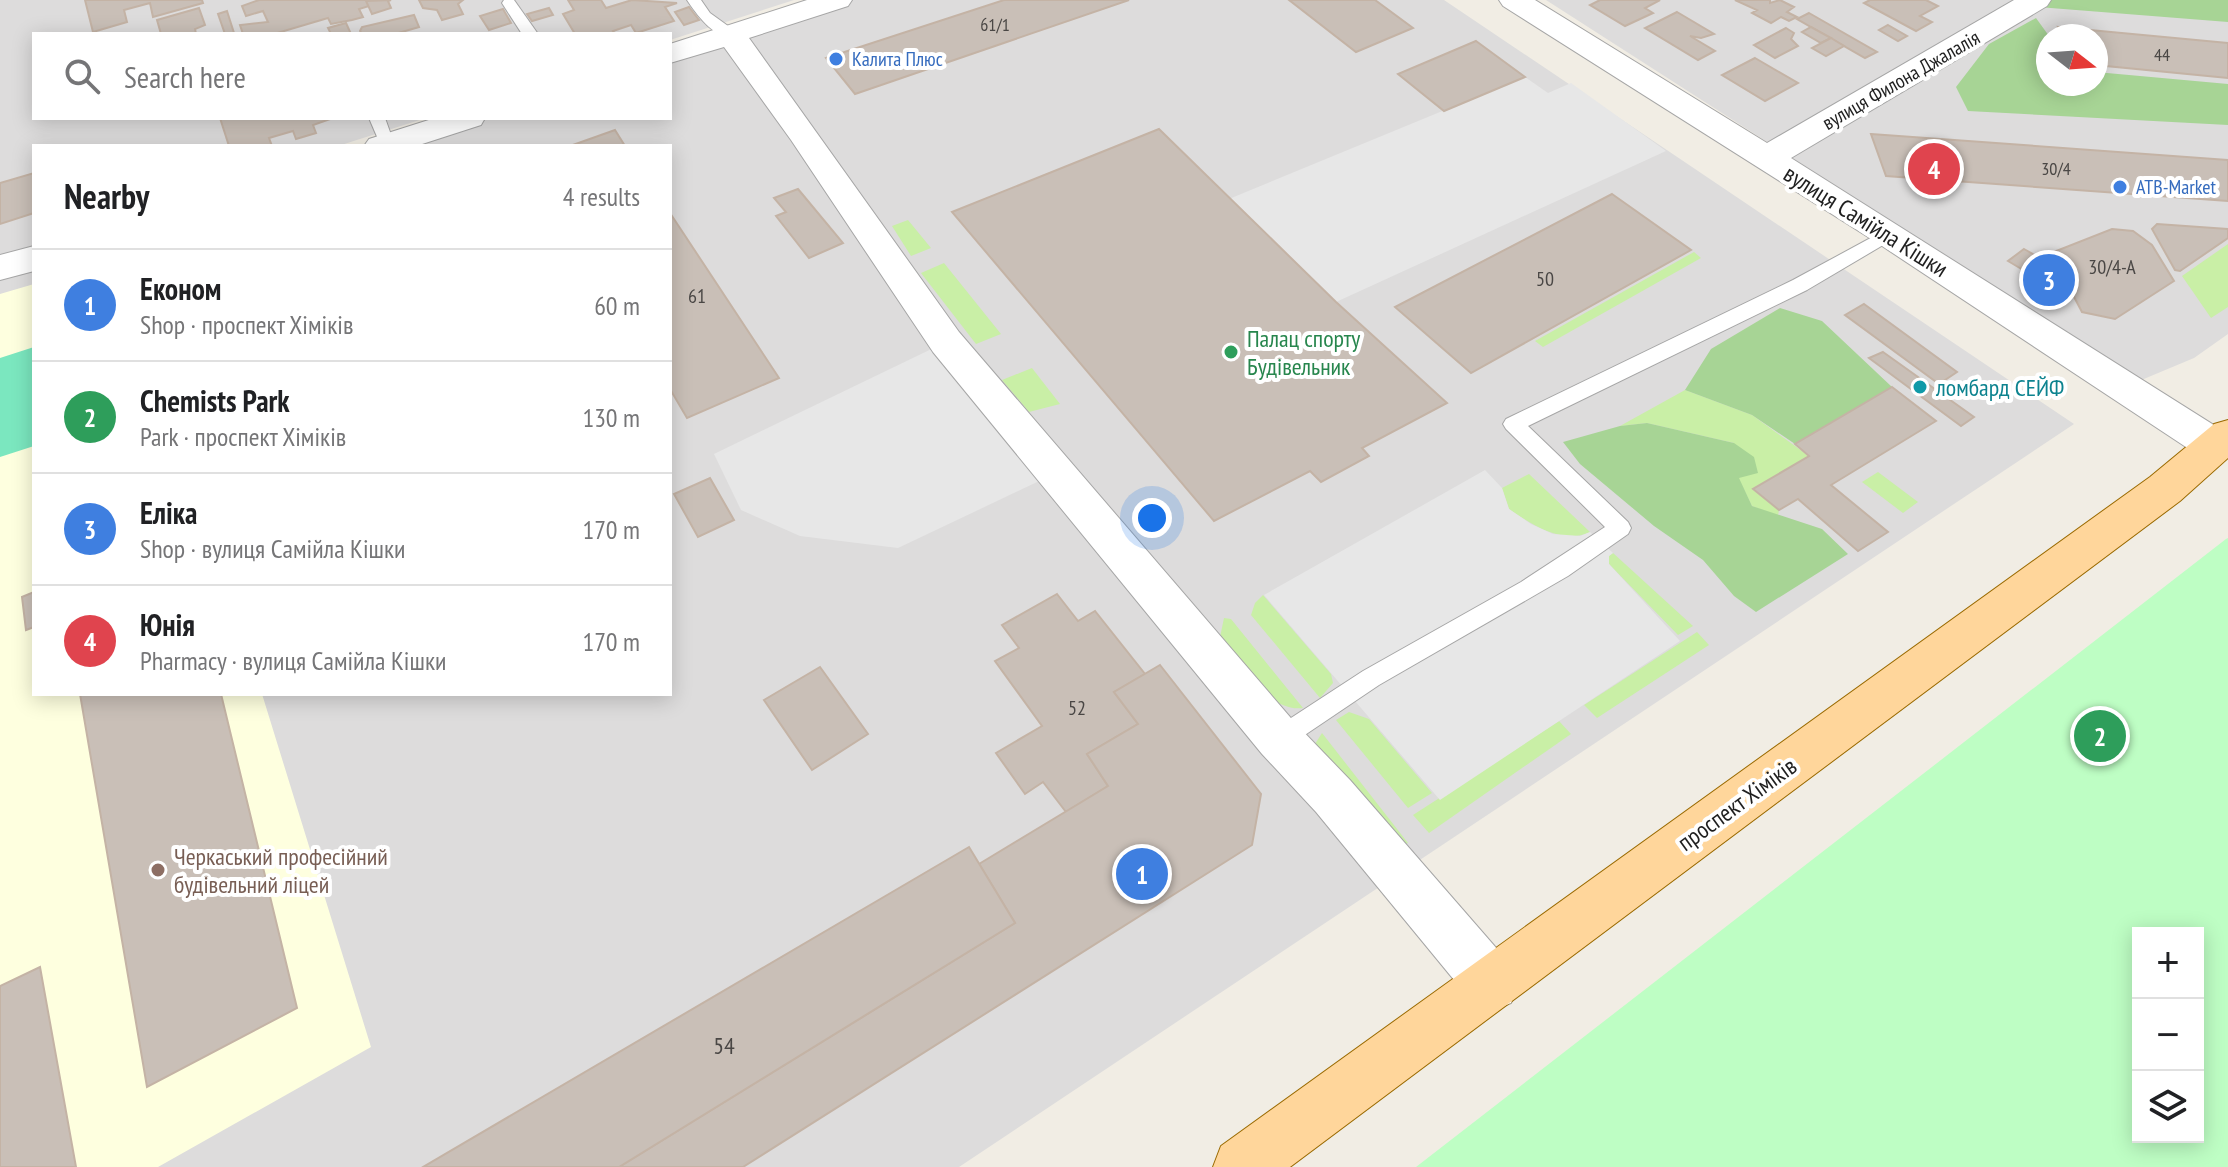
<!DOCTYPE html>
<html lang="en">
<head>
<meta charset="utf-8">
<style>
  body { margin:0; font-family:"PT Sans Narrow",sans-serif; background:#f6f6f6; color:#202124 }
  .controls { position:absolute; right:24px; bottom:24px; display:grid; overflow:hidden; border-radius:0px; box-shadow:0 4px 20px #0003 }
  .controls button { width:72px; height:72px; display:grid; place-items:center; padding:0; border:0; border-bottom:2px solid #e0e0e0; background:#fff; color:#202124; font:40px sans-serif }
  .compass { position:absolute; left:2036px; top:24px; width:72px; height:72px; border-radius:50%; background:#fff; box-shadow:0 4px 20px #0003; rotate:107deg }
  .you { position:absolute; left:1152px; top:518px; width:28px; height:28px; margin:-20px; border:6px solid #fff; border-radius:50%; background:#1a73e8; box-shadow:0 0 0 12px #1a73e833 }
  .badge { display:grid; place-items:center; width:52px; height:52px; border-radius:50%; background:#0f766e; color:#fff; font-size:26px; font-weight:700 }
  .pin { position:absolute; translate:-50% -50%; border:4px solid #fff; box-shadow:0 2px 8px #0006 }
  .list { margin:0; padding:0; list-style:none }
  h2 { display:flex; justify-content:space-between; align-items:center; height:104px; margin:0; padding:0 32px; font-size:34px }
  h2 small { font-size:26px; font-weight:400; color:#757577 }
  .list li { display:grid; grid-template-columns:52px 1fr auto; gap:24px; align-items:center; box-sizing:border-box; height:112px; padding:0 32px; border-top:2px solid #e0e0e0 }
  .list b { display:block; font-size:30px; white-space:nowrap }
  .list p { margin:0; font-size:26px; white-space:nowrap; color:#757577 }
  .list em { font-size:26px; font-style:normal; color:#757577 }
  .icon { flex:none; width:44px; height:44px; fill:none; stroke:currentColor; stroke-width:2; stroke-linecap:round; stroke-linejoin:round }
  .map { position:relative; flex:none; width:2228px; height:1167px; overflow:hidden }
  .search { position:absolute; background:#fff; box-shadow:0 4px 20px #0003; left:32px; top:32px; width:640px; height:88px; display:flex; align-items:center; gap:20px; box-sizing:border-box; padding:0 28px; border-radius:0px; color:#757577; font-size:30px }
  .panel { position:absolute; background:#fff; box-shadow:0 4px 20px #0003; left:32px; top:144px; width:640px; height:552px; border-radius:0px }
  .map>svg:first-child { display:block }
</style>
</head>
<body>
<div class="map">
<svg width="2228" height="1167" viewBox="0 0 2228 1167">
  <rect width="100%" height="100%" fill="#f1ede4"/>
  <g fill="#dddcdc" fill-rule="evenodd">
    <path d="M0 0H794L670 40V34H34V118H426L338 146H34V245L0 257Z"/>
    <path d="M837 0H1444L2074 424 959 1167H0V268L34 257V694H670V146H382L469 118H670V54Z"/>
    <path d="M1546 0H2228V334L2194 358 2139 381ZM2048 36H2096V84H2048Z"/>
  </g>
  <path fill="#feffdf" d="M34 284V694H262L371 1047 158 1167H0V294Z"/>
  <g fill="#c9efa6">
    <path d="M908 220 931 248 911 256 892 226Z"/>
    <path d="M2228 244V307L2211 318 2182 276Z"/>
    <path d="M1694 252 1701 258 1543 347 1535 341Z"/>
    <path d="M944 263 1001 334 976 344 921 273Z"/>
    <path d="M1032 368 1060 404 1029 412 1002 380Z"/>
    <path d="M1685 390 1752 415 1809 456 1754 488 1779 510 1778 516 1752 506 1738 478 1734 443 1647 423 1620 426Z"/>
    <path d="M1878 472 1918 502 1903 513 1862 482Z"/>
    <path d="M1529 474 1590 532C1562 545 1532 525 1509 509L1502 488Z"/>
    <path d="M1613 553 1693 626 1678 635 1609 564V556Z"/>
    <path d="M1263 595 1331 674 1333 683 1320 698 1251 615 1255 603Z"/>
    <path d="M1224 618 1231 619 1303 708C1267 713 1241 662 1220 637Z"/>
    <path d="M1697 632 1709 645 1597 718 1584 705Z"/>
    <path d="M1349 712 1369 719 1432 793 1408 808 1336 720Z"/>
    <path d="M1559 721 1571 734 1429 833 1413 815Z"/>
    <path d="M1322 733 1408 843 1395 850 1315 744Z"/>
  </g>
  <g fill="#a7d495">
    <path d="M2050 0H2228V22L2038 7Z"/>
    <path d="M2036 18 2049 36 2048 84H2096V72L2228 84V125L1968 111 1956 87 1989 44Z"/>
    <path d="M1780 308 1822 321 1892 387 1795 444 1752 415 1685 390 1711 349Z"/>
    <path d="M1647 423 1734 443 1754 457 1758 473 1739 478 1752 506 1822 529 1848 554 1756 612 1734 596 1703 560 1654 526 1580 464 1563 442 1620 426Z"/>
  </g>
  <path fill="#befec4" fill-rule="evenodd" d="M2228 538V1167H1416L2226 539ZM2138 933H2198V1137H2138Z"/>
  <path fill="#7be7bf" d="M34 347V446L0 457V358Z"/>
  <g fill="#e7e7e7">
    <path d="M1525 77 1548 93 1571 83 1666 151 1336 302 1229 199Z"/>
    <path d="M946 342 1054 474 898 548 800 536 741 510 714 454Z"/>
    <path d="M1485 470 1502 488 1509 509 1531 524 1553 534 1580 536 1590 532 1613 553 1609 556V564L1680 641 1440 800 1264 595Z"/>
  </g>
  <g fill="#c9bfb7" stroke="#c4b3a5" stroke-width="2">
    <path d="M85 0H202L203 3 153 17 150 3 124 10 127 22 93 32Z"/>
    <path d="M369 0V6L359 9 363 17 352 20 331 24 328 18 274 34H243L240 25 268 22 263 11 246 16 242 6 259 0Z"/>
    <path d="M391 0 388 1 391 8 372 14 366 1Z"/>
    <path d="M419 0H463L458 4 463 14 442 20 437 10 423 8Z"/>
    <path d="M568 0H601L606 8 632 0 677 3 665 7 674 21 636 33 631 25 613 31 615 34H575L563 14 574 10Z"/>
    <path d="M1004 0H1129L855 94 826 58Z"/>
    <path d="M1289 0H1375L1413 28 1356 52Z"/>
    <path d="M1600 0H1660L1645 8 1653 13 1625 26 1590 5Z"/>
    <path d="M1735 0H1770V3L1780 0 1794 7 1787 12 1797 17 1789 21 1781 17 1771 23 1752 13 1757 10Z"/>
    <path d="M1870 0H1926L1938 6 1920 16 1932 22 1916 31 1864 3Z"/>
    <path d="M689 7 699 20 684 25 675 12Z"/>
    <path d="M199 8 205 25 195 29 196 34H161L157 20Z"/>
    <path d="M549 8 553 15 532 21 527 14Z"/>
    <path d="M503 9 511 23 489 30 480 16Z"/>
    <path d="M227 11 234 33 229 34H225L218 14Z"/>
    <path d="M1677 12 1714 34 1701 38 1690 36 1715 51 1698 60 1645 28Z"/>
    <path d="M1809 13 1877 52 1865 58 1797 19Z"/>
    <path d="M414 15 419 27 395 34H362L360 31 362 27Z"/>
    <path d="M346 23 351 34H331L328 28Z"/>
    <path d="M1888 25 1907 36 1898 41 1879 30Z"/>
    <path d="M1811 27 1831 38 1821 43 1802 32Z"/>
    <path d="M2058 27 2228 43V78L2096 65V36H2062Z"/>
    <path d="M1786 28 1794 33 1791 39 1798 46 1775 58 1754 45Z"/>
    <path d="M1831 38 1844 46 1826 56 1812 48Z"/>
    <path d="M1476 41 1525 77 1444 111 1398 74Z"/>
    <path d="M1755 58 1798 83 1765 101 1722 75Z"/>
    <path d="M220 118H329L330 119 313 125 316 133 296 139 293 131 269 138 272 146H229Z"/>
    <path d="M1159 129 1336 302 1447 403 1362 448 1369 456 1321 482 1310 471 1214 521 952 212Z"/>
    <path d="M615 130 625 146H570Z"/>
    <path d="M1871 134 2228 160V201L1886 176Z"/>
    <path d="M34 173V213L0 224V183Z"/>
    <path d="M798 189 843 243 809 258 776 216 786 212 774 198Z"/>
    <path d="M1612 194 1691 250 1471 373 1395 307Z"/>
    <path d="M670 213 779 378 687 418 670 389Z"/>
    <path d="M2157 224 2228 229V238L2180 271 2175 270 2152 229Z"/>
    <path d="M2112 229 2133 231 2152 245 2174 281 2115 319 2082 312 2051 253Z"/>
    <path d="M2024 249 2052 265 2064 294 2008 261Z"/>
    <path d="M1864 304 1957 372 1939 384 1845 315Z"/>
    <path d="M1883 352 1974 417 1961 426 1869 358Z"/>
    <path d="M1892 387 1936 421 1831 485 1888 532 1858 551 1798 499 1779 510 1753 489 1809 456 1795 444Z"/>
    <path d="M710 478 734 520 698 537 674 494Z"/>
    <path d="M34 592V627L26 630 22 597Z"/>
    <path d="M1057 594 1078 621 1095 611 1145 674 1114 692 1138 724 1087 754 1108 786 1066 812 1043 782 1025 794 996 753 1042 726 995 661 1019 648 1002 625Z"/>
    <path d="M1160 665 1261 794 1252 845 743 1167H619L1015 923 979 864 1108 786 1087 754 1138 724 1114 692Z"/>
    <path d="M820 667 868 734 812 770 764 700Z"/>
    <path d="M80 694H221L297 1008 147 1087Z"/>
    <path d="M969 847 1015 923 619 1167H423Z"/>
    <path d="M40 967 76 1167H0V986Z"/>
  </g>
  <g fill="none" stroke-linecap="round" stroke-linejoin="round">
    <g stroke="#a6a6a6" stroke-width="2">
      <g id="service">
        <path d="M504 0H514L538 34H522L502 3Z"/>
        <path d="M687 0H701L710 13 735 31V37C715 40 697 15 687 0Z"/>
        <path d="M369 118H385L395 146H381Z"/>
        <path d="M1889 228 1898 234 1895 238 1807 290 1528 426 1628 522 1631 528 1628 534 1568 576 1379 685 1287 747 1279 750 1271 747 1267 739 1271 731 1363 671 1521 582 1605 527 1506 429 1503 424 1506 419 1793 280Z"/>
      </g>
    </g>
    <g stroke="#a6a6a6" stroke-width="2">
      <g id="minor">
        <path d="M807 0H852L848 6 749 38 959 332 1296 724 1350 780 1511 965 1519 984 1511 1003 1492 1011 1473 1003 1316 812 1262 754 933 352 791 140 724 47 670 63V44Z"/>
        <path d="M1499 0H1535L1767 143 2014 0H2051L2047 6 1791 158 2228 434V457L2215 462 2201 457 1876 242 1503 6Z"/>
        <path d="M435 118H485L481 125 416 146H364L369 139Z"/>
        <path d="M34 246V271L0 280V255Z"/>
      </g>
    </g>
    <g stroke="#9a6a00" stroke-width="2">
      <path id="primary" d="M2228 420V458L2180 501 1290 1167H1213L1221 1146 2150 477 2214 424Z"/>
    </g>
    <use href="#service" fill="#fff" fill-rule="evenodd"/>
    <use href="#minor" fill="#fff" fill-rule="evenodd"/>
    <use href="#primary" fill="#ffd69b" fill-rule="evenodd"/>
  </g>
  <g fill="#3f7fe0" stroke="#fff" stroke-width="3">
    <circle cx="836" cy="59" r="8"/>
    <circle cx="2120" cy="187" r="8"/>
  </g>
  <circle fill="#2e9e5b" stroke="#fff" stroke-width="3" cx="1231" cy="352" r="8"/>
  <circle fill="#0f9aa8" stroke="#fff" stroke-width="3" cx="1920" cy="387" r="8"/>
  <circle fill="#8d6e63" stroke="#fff" stroke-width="3" cx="158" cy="870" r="8"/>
  <g text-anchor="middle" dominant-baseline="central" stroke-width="8" stroke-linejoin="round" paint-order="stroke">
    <g font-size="18" fill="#4a4745">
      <text x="995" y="24">61/1</text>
      <text x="2162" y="54">44</text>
      <text x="2056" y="168">30/4</text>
    </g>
    <g font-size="20" fill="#366cbe" stroke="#fff" text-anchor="start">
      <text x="852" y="59">Калита Плюс</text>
      <text x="2136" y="187">ATB-Market</text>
    </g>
    <g font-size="20" fill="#1f1f1f" stroke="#fff">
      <text transform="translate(1901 80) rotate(-30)">вулиця Филона Джалалія</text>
    </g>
    <g font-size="20" fill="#4a4745">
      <text x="2112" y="267">30/4-А</text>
      <text x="1545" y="279">50</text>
      <text x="697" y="296">61</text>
      <text x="1077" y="708">52</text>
    </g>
    <g font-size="24" fill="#1f1f1f" stroke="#fff">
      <text transform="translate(1866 221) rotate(32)">вулиця Самійла Кішки</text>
      <text transform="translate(1737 804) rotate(-36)">проспект Хіміків</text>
    </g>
    <g font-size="24" fill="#27864d" stroke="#fff" text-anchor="start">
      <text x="1247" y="338">Палац спорту<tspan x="1247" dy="28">Будівельник</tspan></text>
    </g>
    <g font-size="24" fill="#0d838f" stroke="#fff" text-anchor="start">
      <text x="1936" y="387">ломбард СЕЙФ</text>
    </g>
    <g font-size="24" fill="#785e54" stroke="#fff" text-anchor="start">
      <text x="174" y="856">Черкаський професійний<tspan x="174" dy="28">будівельний ліцей</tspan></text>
    </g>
    <g font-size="24" fill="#4a4745">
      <text x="724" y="1045">54</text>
    </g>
  </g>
</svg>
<div class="controls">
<button>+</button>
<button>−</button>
<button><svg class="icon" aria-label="layers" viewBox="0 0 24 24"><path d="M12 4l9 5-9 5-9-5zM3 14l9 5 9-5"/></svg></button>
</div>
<svg class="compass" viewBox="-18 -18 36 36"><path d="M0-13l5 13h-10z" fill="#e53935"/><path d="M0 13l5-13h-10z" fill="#757577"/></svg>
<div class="you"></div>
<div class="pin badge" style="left:1142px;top:874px;background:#3f7fe0">1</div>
<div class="pin badge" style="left:2100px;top:736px;background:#2e9e5b">2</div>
<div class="pin badge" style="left:2049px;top:280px;background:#3f7fe0">3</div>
<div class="pin badge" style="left:1934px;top:169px;background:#e0444e">4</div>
<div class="search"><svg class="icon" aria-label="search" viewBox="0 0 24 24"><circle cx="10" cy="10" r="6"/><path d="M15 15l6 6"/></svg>Search here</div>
<section class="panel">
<h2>Nearby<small>4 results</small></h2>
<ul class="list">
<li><span class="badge" style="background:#3f7fe0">1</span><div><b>Економ</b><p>Shop · проспект Хіміків</p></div><em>60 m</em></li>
<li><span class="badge" style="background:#2e9e5b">2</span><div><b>Chemists Park</b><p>Park · проспект Хіміків</p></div><em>130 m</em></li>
<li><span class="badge" style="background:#3f7fe0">3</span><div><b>Еліка</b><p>Shop · вулиця Самійла Кішки</p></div><em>170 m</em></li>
<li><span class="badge" style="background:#e0444e">4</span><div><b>Юнія</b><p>Pharmacy · вулиця Самійла Кішки</p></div><em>170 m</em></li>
</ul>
</section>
</div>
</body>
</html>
